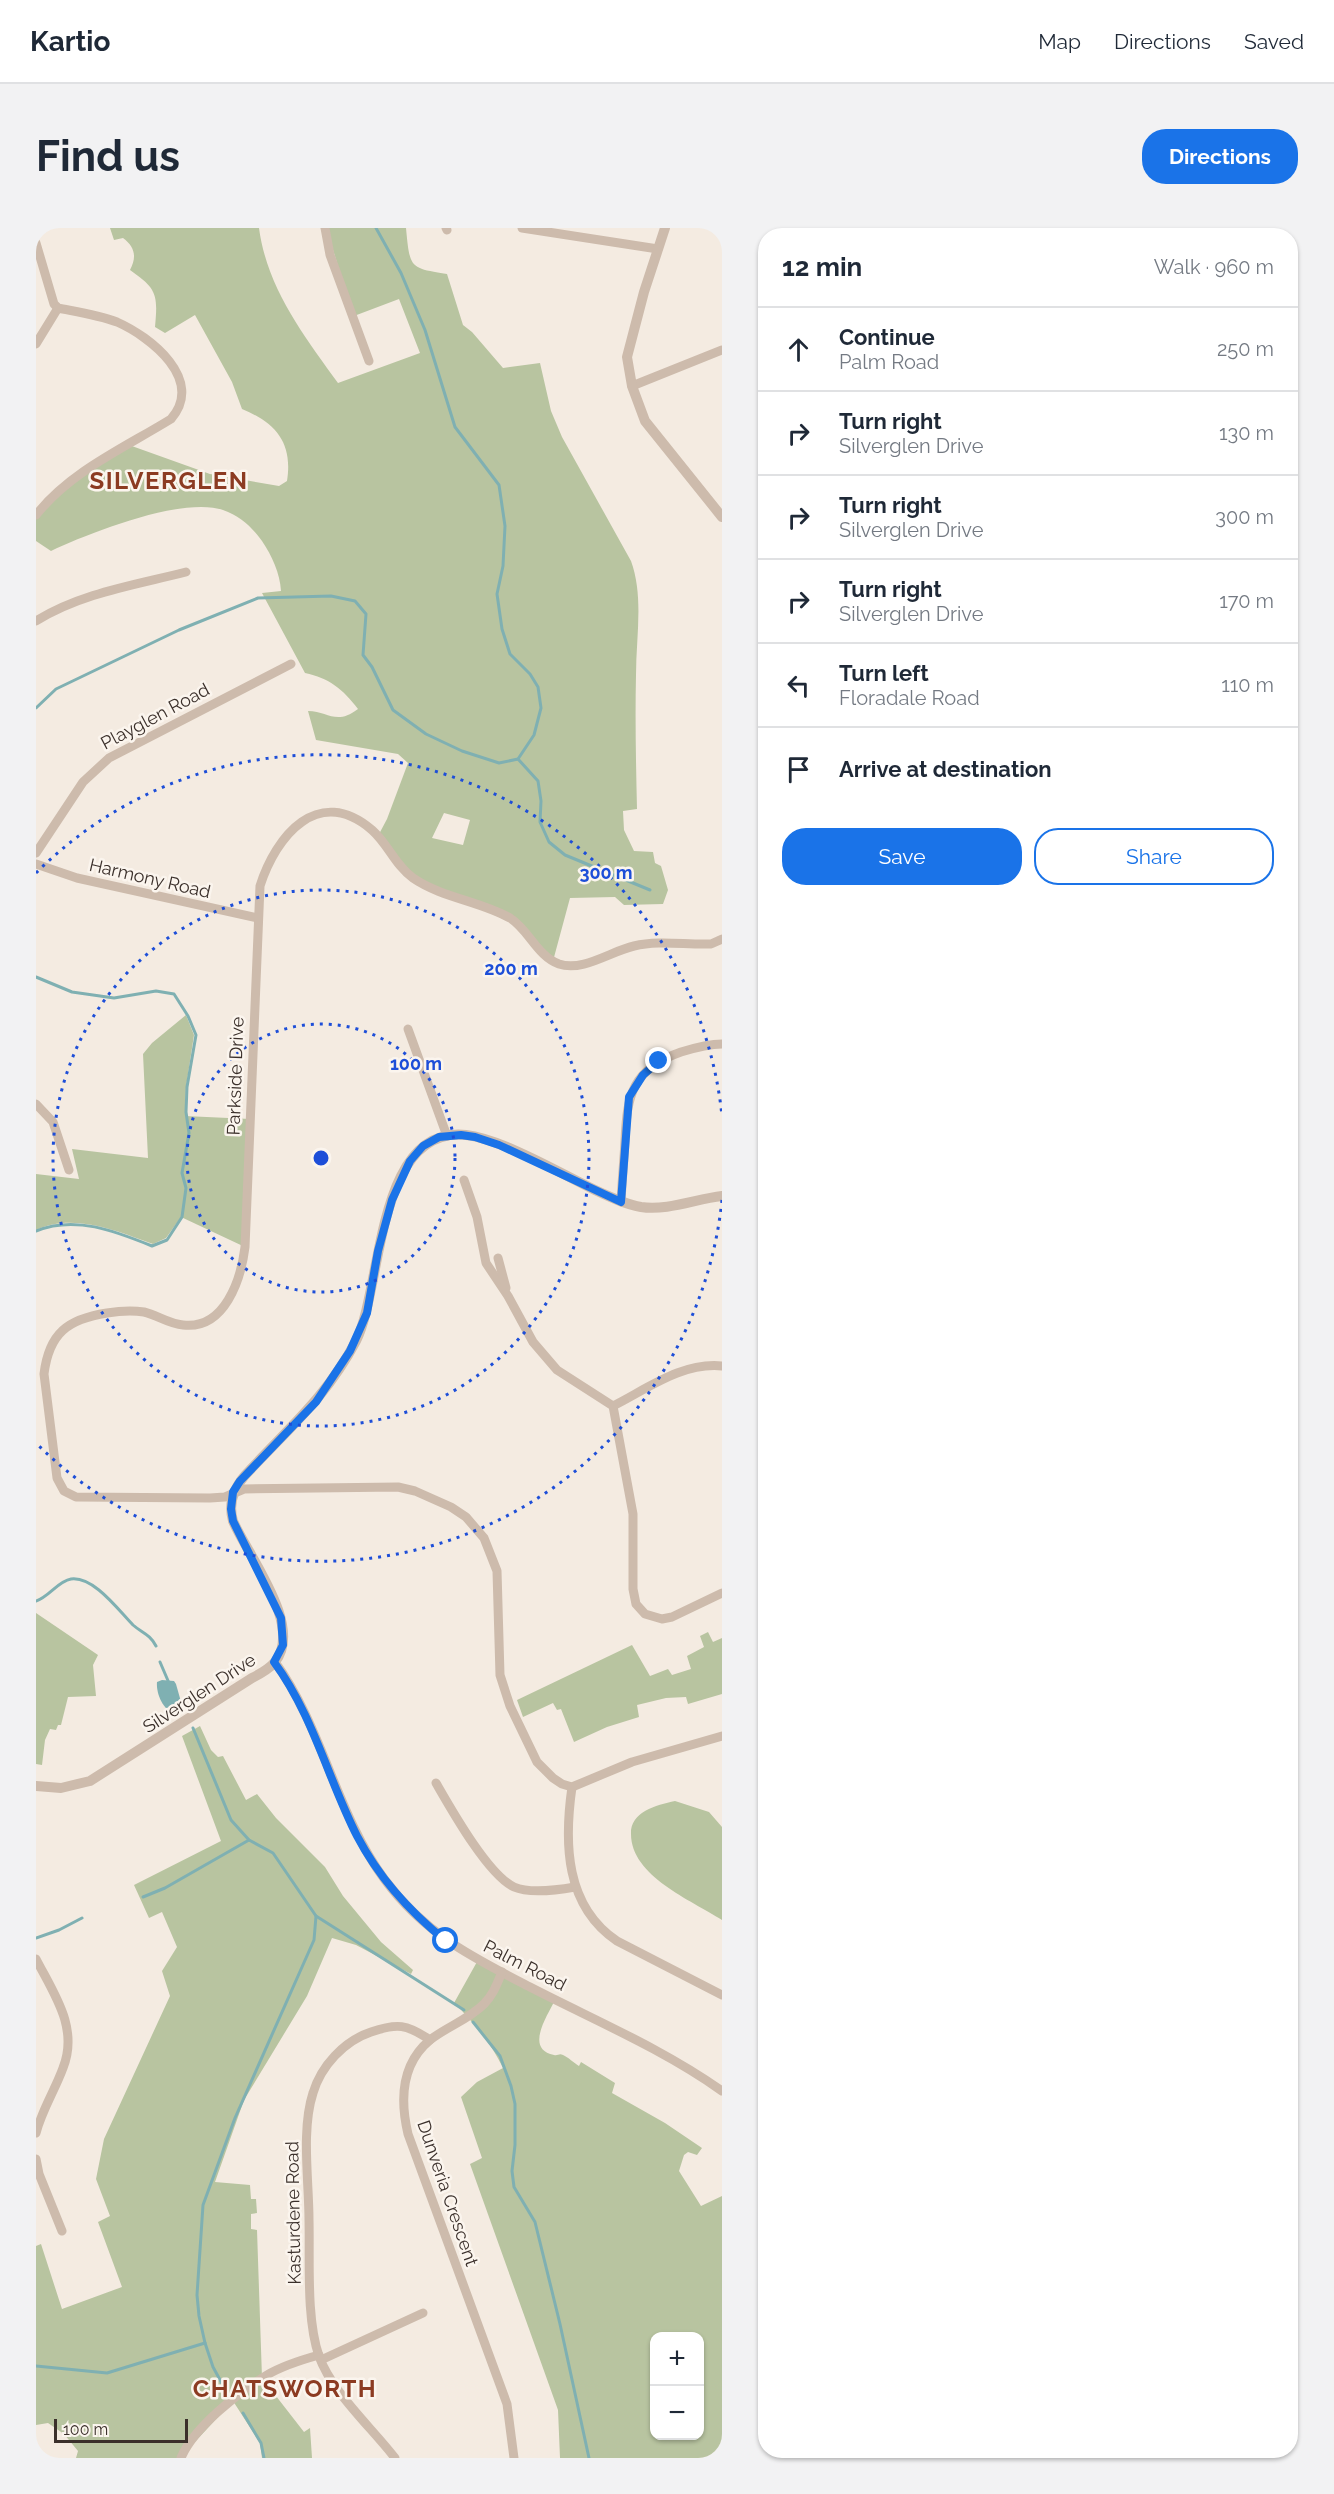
<!DOCTYPE html>
<html lang="en">
<head>
<meta charset="utf-8">
<style>
  body { margin:0; font-family:Raleway,sans-serif; background:#f2f2f3; color:#1f2937 }
  .controls { position:absolute; right:18px; bottom:18px; display:grid; overflow:hidden; border-radius:12px; box-shadow:0 2px 4px #0004 }
  .controls button { width:54px; height:54px; display:grid; place-items:center; padding:0; border:0; border-bottom:2px solid #e0e1e3; background:#fff; color:#1f2937; font:30px sans-serif }
  .scale { position:absolute; left:18px; bottom:15px; width:134px; box-sizing:border-box; padding-left:6px; border:3px solid #3b302b; border-top:0; font-size:16px; line-height:21px; white-space:nowrap; color:#3b302b; -webkit-text-stroke:4px #fbf5ee; paint-order:stroke }
  .stop { position:absolute; width:18px; height:18px; margin:-14px; border:4px solid #1a73e8; border-radius:50%; background:#fff }
  .stop.end { background:#1a73e8; border-color:#fff; box-shadow:0 2px 6px #0008 }
  .list { margin:0; padding:0; list-style:none }
  h2 { display:flex; justify-content:space-between; align-items:center; height:78px; margin:0; padding:0 24px; font-size:26px }
  h2 small { font-size:20px; font-weight:400; color:#747a83 }
  .list li { display:grid; grid-template-columns:39px 1fr auto; gap:18px; align-items:center; box-sizing:border-box; height:84px; padding:0 24px; border-top:2px solid #e0e1e3 }
  .list b { display:block; font-size:22px; white-space:nowrap }
  .list p { margin:0; font-size:20px; white-space:nowrap; color:#747a83 }
  .list em { font-size:20px; font-style:normal; color:#747a83 }
  .actions { display:flex; gap:12px; padding:18px 24px }
  .actions a { flex:1; padding:14px 0; border:2px solid #1a73e8; border-radius:24px; text-align:center; font-size:21px; color:#1a73e8 }
  .actions .main { background:#1a73e8; color:#fff }
  .icon { flex:none; width:33px; height:33px; fill:none; stroke:currentColor; stroke-width:2; stroke-linecap:round; stroke-linejoin:round }
  .map { position:relative; flex:none; width:686px; height:2230px; overflow:hidden; border-radius:24px }
  header { display:flex; align-items:center; gap:36px; box-sizing:border-box; height:84px; padding:0 30px; background:#fff; border-bottom:2px solid #e0e1e3 }
  header strong { font-size:28px }
  nav { display:flex; gap:33px; margin-inline-start:auto; font-size:21px }
  .intro { display:flex; align-items:center; justify-content:space-between; box-sizing:border-box; height:144px; padding:0 36px }
  h1 { margin:0; font-size:42px }
  .button { padding:15px 27px; border-radius:24px; background:#1a73e8; color:#fff; font-size:21px; font-weight:700 }
  main { display:flex; gap:36px; padding:0 36px }
  aside { flex:1; background:#fff; border-radius:24px; box-shadow:0 2px 4px #0004 }
  .map>svg:first-child { display:block }
</style>
</head>
<body>
<header>
<strong>Kartio</strong>
<nav><a>Map</a><a>Directions</a><a>Saved</a></nav>
</header>
<div class="intro"><h1>Find us</h1><a class="button">Directions</a></div>
<main>
<div class="map">
<svg width="686" height="2230" viewBox="0 0 686 2230">
  <rect width="100%" height="100%" fill="#f4ebe1"/>
  <g fill="#b8c4a0" fill-rule="evenodd">
    <path d="M74 0H223C231 60 268 108 302 155L384 125 363 71 318 88 290 0H370C374 40 373 40 411 46L427 97 436 104 467 140 504 135 515 183 526 209 595 333C608 369 600 409 600 447 599 492 600 537 601 581L587 583 588 602 598 623 617 624 619 635 625 638 632 662 627 676 588 677 579 669 534 670 517 733 485 699 381 652 342 608 351 591 372 535 362 526 280 512 272 483C292 483 300 498 322 481 307 461 293 450 269 445L226 365 245 363C244 345 236 328 226 313 215 298 204 288 187 282 147 268 53 305 15 323L0 313V287L33 254 93 217 174 246 243 258 251 253C257 215 240 195 206 181L196 154 159 87 129 105 119 99C122 66 121 61 94 42 101 29 99 19 87 10L78 12ZM408 585 434 592 427 617 396 610Z"/>
    <path d="M150 787 158 807 150 859 149 888 214 891 209 1019 145 989 130 1010 117 1016C82 1003 36 984 0 1002V946L43 951 36 921 112 930 107 826 116 815Z"/>
    <path d="M0 1385 62 1427 57 1437 60 1468 32 1469 25 1497H22L20 1502 14 1501 9 1512 6 1537 0 1536Z"/>
    <path d="M672 1404 677 1414 686 1410V1466L652 1476 650 1469 630 1470 601 1477 603 1489 571 1499 538 1514 525 1481 521 1482 517 1475 487 1489 481 1472 596 1417 614 1448 632 1441 636 1447 655 1441 651 1428 668 1419 664 1408Z"/>
    <path d="M164 1498 175 1522 182 1529 187 1528 210 1572 221 1566 240 1590 289 1639 307 1668 345 1714 377 1742 375 1746 320 1717 296 1710 271 1768 208 1872 179 1954 214 1957 215 1971H220L221 1985 215 1986V2001L221 2002 226 2150 268 2204 274 2200 276 2230H226L224 2215 197 2173 144 2230H40L42 2223 28 2206 12 2195 0 2197V2018L5 2016 26 2081 86 2059 62 1994 74 1988 60 1951 68 1911 134 1768 126 1743 141 1719 126 1684 113 1690 98 1657 185 1613 146 1508Z"/>
    <path d="M639 1573 673 1584 686 1599V1692C655 1672 595 1648 595 1606 594 1584 620 1577 639 1573Z"/>
    <path d="M442 1732 519 1772C512 1787 488 1821 518 1827 522 1828 523 1825 527 1827 532 1829 538 1835 543 1838L545 1834 579 1855 576 1865 629 1895 666 1920 661 1927 652 1924 648 1927 643 1943 665 1978 686 1968V2230H524L522 2182 434 1936 446 1930 425 1869 441 1854 467 1840C457 1818 436 1792 418 1775ZM618 2108H664V2208H618Z"/>
  </g>
  <path fill="#7fb0b2" d="M126 1452 138 1453 140 1456 147 1481 146 1484 139 1486C127 1482 120 1466 121 1454Z"/>
  <g fill="none" stroke-linecap="round" stroke-linejoin="round">
    <g stroke="#7fb0b2" stroke-width="3">
      <path d="M0 480 20 461 143 402 222 370 295 368 319 373 330 386 327 427 336 439 357 482 390 506 426 523 463 535 482 531 498 507 505 480 502 459 494 446 474 426 466 401 461 366 467 338 469 298 463 257 419 199 389 102 365 45 340 0"/>
      <path d="M482 531 502 553 505 573 504 594 513 614 529 627 614 662"/>
      <path d="M0 749 36 764 78 770 120 763 138 766 152 788 160 807 151 859 150 884 153 905 146 945 150 960 146 989 131 1012 116 1018C79 1003 39 987 0 1003"/>
      <path d="M0 1373C13 1369 22 1353 35 1351 58 1348 83 1383 97 1397 106 1405 114 1406 120 1418"/>
      <path d="M124 1434 133 1455"/>
      <path d="M157 1500 195 1592 213 1612 237 1625 280 1688 278 1712 199 1890 167 1977 161 2067 163 2088 169 2115 177 2139 189 2161"/>
      <path d="M107 1669 129 1660 213 1612"/>
      <path d="M280 1688 428 1782"/>
      <path d="M0 1710 23 1702 46 1690"/>
      <path d="M437 1794 464 1828 475 1858 479 1876V1917L476 1943 478 1959 499 1994 524 2096 553 2230"/>
      <path d="M0 2138 71 2145 169 2115"/>
      <path d="M207 2185 225 2215 228 2230"/>
    </g>
    <g stroke="#cdbbac" stroke-width="9">
      <path d="M289 0 294 27 333 133"/>
      <path d="M410 0 411 2"/>
      <path d="M486 0 622 21"/>
      <path d="M0 15 18 76 22 80C42 84 62 87 81 94 115 109 169 152 135 191 88 220 35 243 0 287"/>
      <path d="M0 116 22 80"/>
      <path d="M596 158 686 122"/>
      <path d="M0 393C45 365 99 357 150 344"/>
      <path d="M0 625 47 554 73 530 255 436"/>
      <path d="M0 636 41 650 222 690"/>
      <path d="M686 711 675 716C649 717 623 712 598 718 575 723 547 744 523 736 501 728 493 702 474 690 444 673 406 670 377 650 359 637 352 616 336 602 282 556 240 608 224 658L209 1019C205 1051 189 1102 147 1097 133 1096 121 1087 108 1084 95 1082 83 1083 71 1085 32 1091 13 1105 8 1146L21 1250 28 1263 40 1269 174 1270 189 1269 208 1261 362 1259 379 1263 415 1279 430 1289 448 1310 461 1343 464 1447 474 1478 501 1534 517 1550 526 1556 536 1559 596 1534 686 1508"/>
      <path d="M372 801 411 908"/>
      <path d="M0 876 17 894 33 942"/>
      <path d="M428 952 441 989 450 1035 472 1068 497 1114 521 1142 577 1178 597 1286V1361L600 1376 609 1386 626 1391 636 1389 686 1365"/>
      <path d="M585 974C586 953 588 933 589 913 591 867 596 841 645 824 658 820 672 816 686 816"/>
      <path d="M462 1030 470 1060"/>
      <path d="M577 1178C611 1161 646 1134 686 1138"/>
      <path d="M239 1434C287 1500 300 1586 349 1652 389 1706 436 1729 494 1759 558 1792 627 1821 686 1863"/>
      <path d="M400 1555C415 1581 452 1647 478 1659 494 1666 522 1662 539 1659"/>
      <path d="M536 1559C528 1615 529 1678 581 1713L686 1767"/>
      <path d="M0 1731C18 1766 43 1800 27 1840 19 1862 6 1882 0 1905"/>
      <path d="M466 1744C461 1756 457 1767 448 1776 432 1792 410 1799 394 1812 365 1836 364 1872 372 1906L471 2176 478 2230"/>
      <path d="M0 1931 3 1946 26 2003"/>
      <path d="M285 2132 387 2085"/>
      <path d="M145 2230C157 2200 203 2164 231 2147 246 2138 265 2132 283 2127"/>
      <path d="M359 2230C336 2200 295 2163 283 2128 270 2091 274 2032 273 1992 273 1953 265 1902 277 1865 285 1838 308 1813 335 1804 361 1795 371 1796 394 1812"/>
    </g>
    <g stroke="#cdbbac" stroke-width="10">
      <path d="M629 0 608 64 591 129 596 158 609 193 686 289"/>
      <path d="M0 1558 25 1560 54 1553 216 1450C224 1446 233 1441 239 1434 268 1398 212 1328 197 1293 191 1272 200 1256 214 1242 255 1198 291 1168 320 1113 347 1060 339 897 430 907 466 911 524 945 559 962 574 969 589 976 605 979 631 983 660 971 686 968"/>
    </g>
  </g>
  <g fill="none" stroke-linecap="round" stroke-linejoin="round">
    <path stroke="#1a73e8" stroke-width="8" d="M410 1713C374 1684 343 1650 321 1608 292 1551 277 1487 238 1434L247 1417 245 1390 197 1293 195 1281 197 1264 204 1253 280 1174 314 1123 331 1085 342 1023 356 972 374 933 387 918 403 909 425 907 439 909 463 917 585 974 593 869 607 847 623 833"/>
  </g>
  <g fill="none" stroke="#1d4ed8" stroke-width="3" stroke-dasharray="3 6">
    <circle cx="285" cy="930" r="134"/>
    <circle cx="285" cy="930" r="268"/>
    <path d="M686 972A403 403 0 0 1 0 1215M0 645A403 403 0 0 1 686 888"/>
  </g>
  <g text-anchor="middle" dominant-baseline="central" stroke-width="5" stroke-linejoin="round" paint-order="stroke">
    <g font-size="18" fill="#3b302b" stroke="#fbf5ee">
      <text transform="translate(119 488) rotate(-28)">Playglen Road</text>
      <text transform="translate(114 650) rotate(13)">Harmony Road</text>
      <text transform="translate(199 848) rotate(-88)">Parkside Drive</text>
      <text transform="translate(163 1465) rotate(-33)">Silverglen Drive</text>
      <text transform="translate(489 1737) rotate(27)">Palm Road</text>
      <text transform="translate(412 1965) rotate(71)">Dunveria Crescent</text>
      <text transform="translate(257 1985) rotate(-91)">Kasturdene Road</text>
    </g>
    <g font-size="24" font-weight="bold" letter-spacing="1.5" fill="#8c3b22" stroke="#fbf5ee">
      <text x="133" y="252">SILVERGLEN</text>
      <text x="249" y="2160">CHATSWORTH</text>
    </g>
  </g>
  <circle cx="285" cy="930" r="9" fill="#1d4ed8" stroke="#fbf5ee" stroke-width="3"/>
  <g font-size="18" text-anchor="middle" font-weight="bold" fill="#1d4ed8" stroke="#fbf5ee" stroke-width="5" stroke-linejoin="round" paint-order="stroke">
    <text x="570" y="651">300 m</text>
    <text x="475" y="747">200 m</text>
    <text x="380" y="842">100 m</text>
  </g>
</svg>
<div class="controls">
<button>+</button>
<button>−</button>
</div>
<div class="scale">100 m</div>
<div class="stop" style="left:410px;top:1713px"></div>
<div class="stop end" style="left:623px;top:833px"></div>
</div>
<aside>
<h2>12 min<small>Walk · 960 m</small></h2>
<ul class="list">
<li><svg class="icon" aria-label="ahead" viewBox="0 0 24 24"><path d="M12 20V5M6 11l6-6 6 6"/></svg><div><b>Continue</b><p>Palm Road</p></div><em>250 m</em></li>
<li><svg class="icon" aria-label="right" viewBox="0 0 24 24"><path d="M7 20v-9h11M14 6l5 5-5 5"/></svg><div><b>Turn right</b><p>Silverglen Drive</p></div><em>130 m</em></li>
<li><svg class="icon" aria-label="right" viewBox="0 0 24 24"><path d="M7 20v-9h11M14 6l5 5-5 5"/></svg><div><b>Turn right</b><p>Silverglen Drive</p></div><em>300 m</em></li>
<li><svg class="icon" aria-label="right" viewBox="0 0 24 24"><path d="M7 20v-9h11M14 6l5 5-5 5"/></svg><div><b>Turn right</b><p>Silverglen Drive</p></div><em>170 m</em></li>
<li><svg class="icon" aria-label="left" viewBox="0 0 24 24"><path d="M17 20v-9H6M10 6l-5 5 5 5"/></svg><div><b>Turn left</b><p>Floradale Road</p></div><em>110 m</em></li>
<li><svg class="icon" aria-label="arrive" viewBox="0 0 24 24"><path d="M6 21V4h12l-3 4 3 4H6"/></svg><div><b>Arrive at destination</b></div></li>
</ul>
<div class="actions"><a class="main">Save</a><a>Share</a></div>
</aside>
</main>
</body>
</html>
